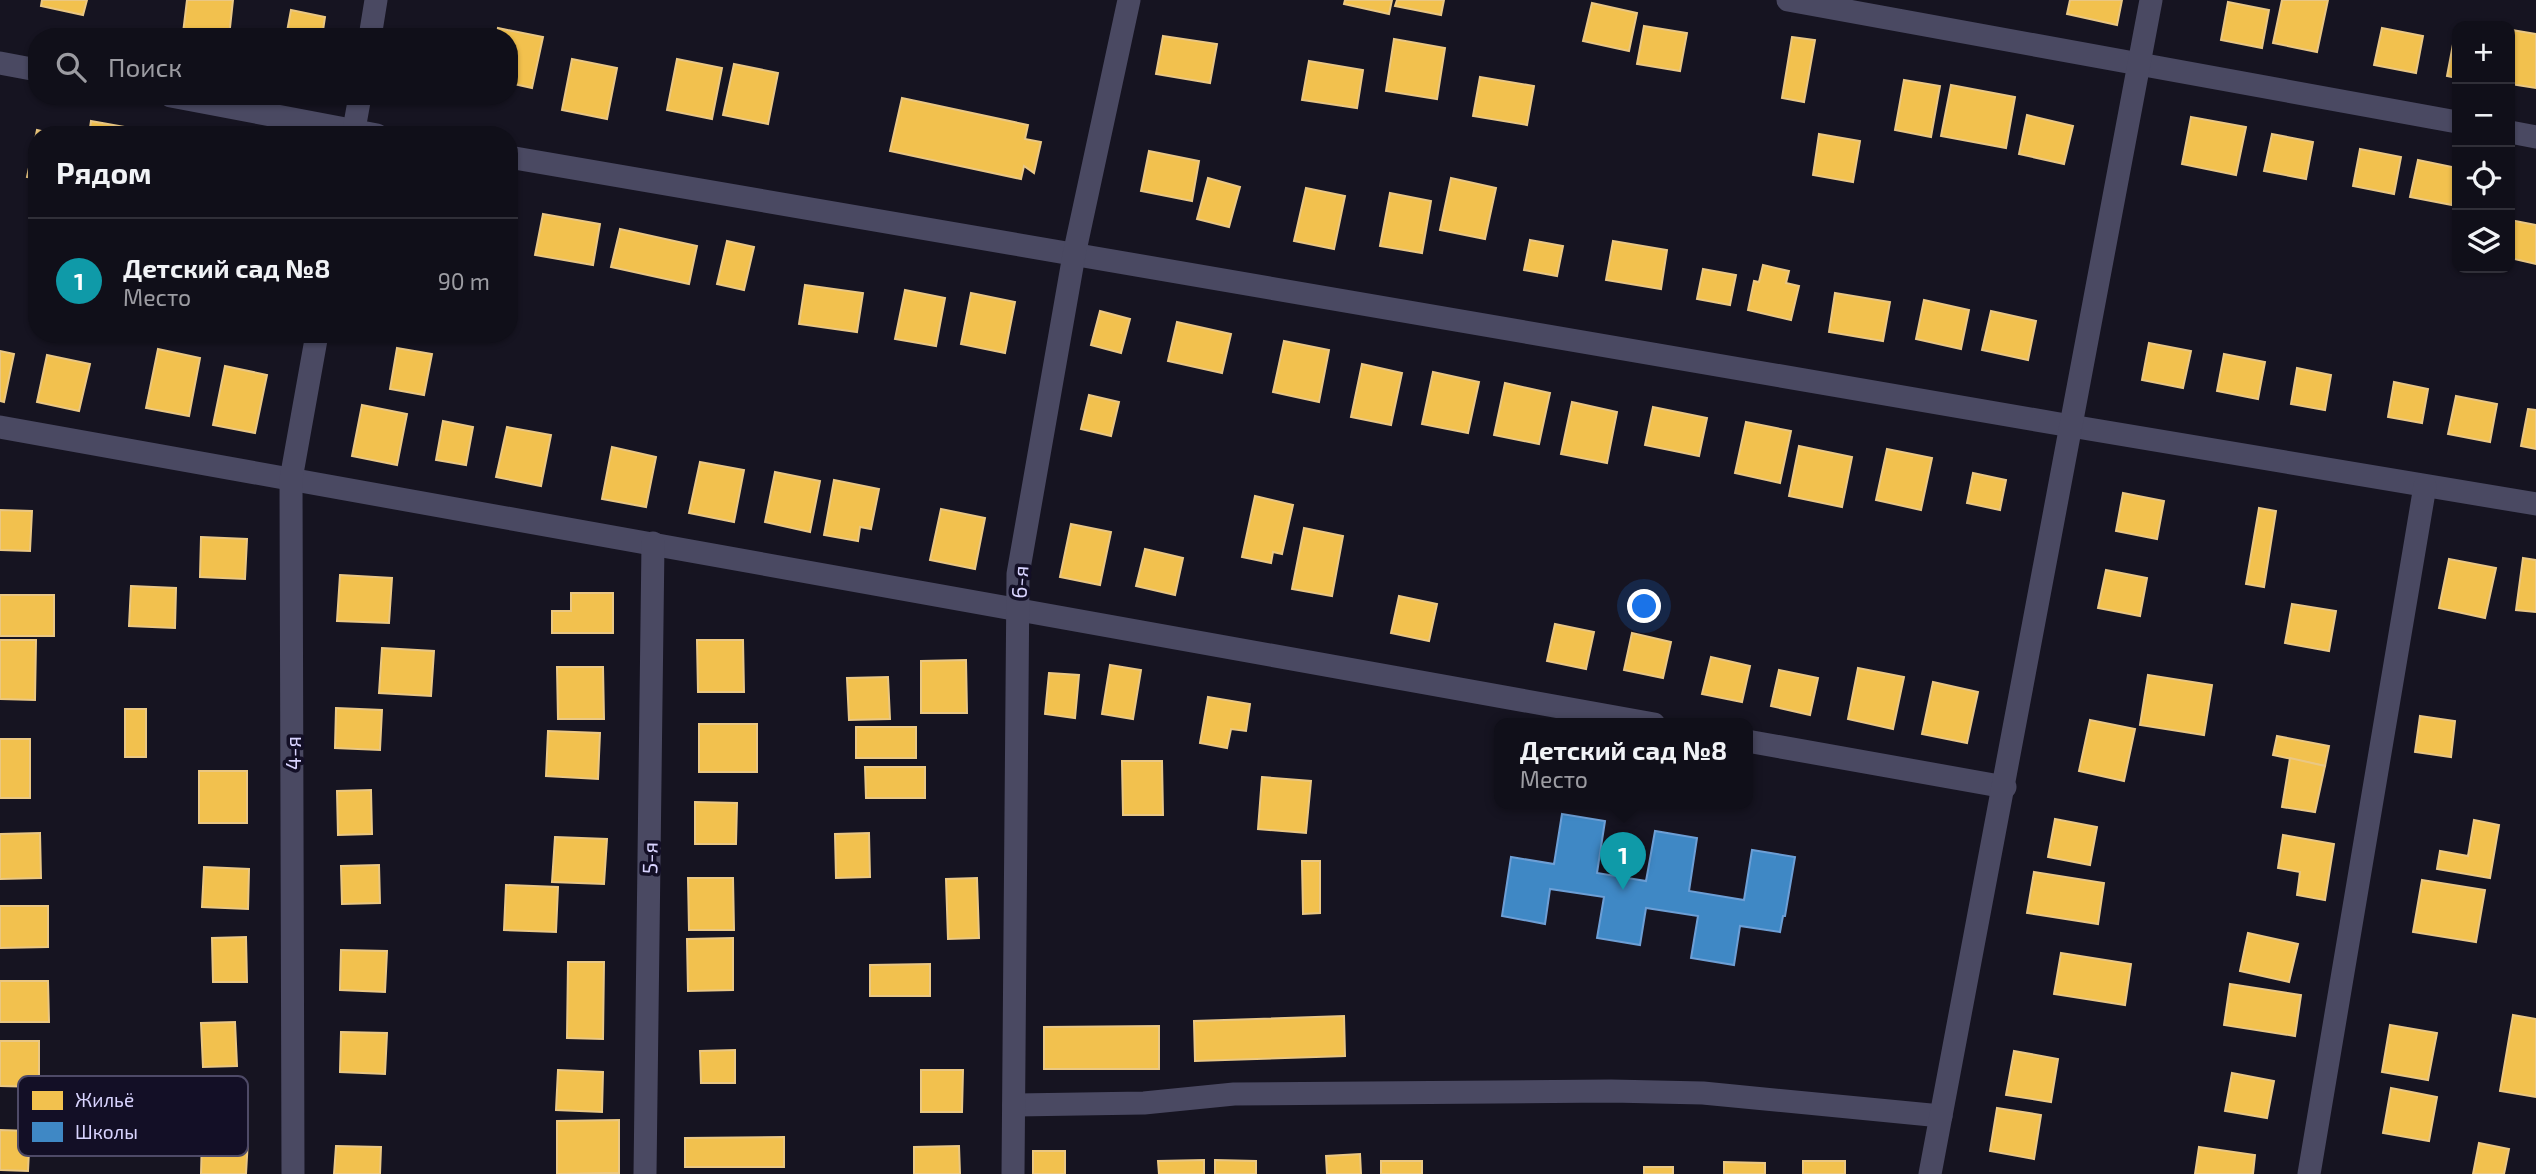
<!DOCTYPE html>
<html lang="ru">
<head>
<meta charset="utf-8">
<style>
  body { margin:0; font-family:"Exo 2",sans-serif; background:#1e1d26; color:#f1f3f6 }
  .controls { position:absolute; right:21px; top:21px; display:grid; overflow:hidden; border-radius:14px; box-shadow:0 2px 5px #0004 }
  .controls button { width:63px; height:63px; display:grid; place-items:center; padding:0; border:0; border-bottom:2px solid #302f38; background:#100f19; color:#f1f3f6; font:35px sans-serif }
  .you { position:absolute; left:1645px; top:607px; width:24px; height:24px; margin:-18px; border:5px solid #fff; border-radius:50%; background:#1a73e8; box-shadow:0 0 0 10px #1a73e833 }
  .badge { display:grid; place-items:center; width:46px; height:46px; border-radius:50%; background:#9591b1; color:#fff; font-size:23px; font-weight:700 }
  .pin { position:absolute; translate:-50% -58px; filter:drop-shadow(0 2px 4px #0008) }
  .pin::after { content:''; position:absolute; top:37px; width:24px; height:21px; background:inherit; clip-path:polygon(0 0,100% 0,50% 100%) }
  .popup { position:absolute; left:1494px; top:718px; width:259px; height:91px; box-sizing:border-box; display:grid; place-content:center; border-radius:14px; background:#100f19; filter:drop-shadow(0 2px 5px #0005); font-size:23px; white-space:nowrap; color:#9c9ca2 }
  .popup b { font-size:26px; color:#f1f3f6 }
  .popup::after { content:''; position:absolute; left:50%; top:100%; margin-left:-14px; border:14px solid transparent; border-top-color:#100f19 }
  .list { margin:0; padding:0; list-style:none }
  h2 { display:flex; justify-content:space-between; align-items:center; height:91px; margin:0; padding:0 28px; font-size:30px }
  h2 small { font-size:23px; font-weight:400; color:#9c9ca2 }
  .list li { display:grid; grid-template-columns:46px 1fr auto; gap:21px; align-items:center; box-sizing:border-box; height:126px; padding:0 28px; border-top:2px solid #302f38 }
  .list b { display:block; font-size:26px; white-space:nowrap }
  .list p { margin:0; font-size:23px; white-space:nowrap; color:#9c9ca2 }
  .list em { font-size:23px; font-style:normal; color:#9c9ca2 }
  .icon { flex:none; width:38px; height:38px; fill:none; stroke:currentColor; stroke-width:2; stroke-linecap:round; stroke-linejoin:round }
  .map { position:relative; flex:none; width:2536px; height:1174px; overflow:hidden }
  .search { position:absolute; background:#100f19; box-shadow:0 2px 5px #0004; left:28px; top:28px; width:490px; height:77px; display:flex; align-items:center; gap:18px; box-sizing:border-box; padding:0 24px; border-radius:28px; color:#9c9ca2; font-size:26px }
  .panel { position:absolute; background:#100f19; box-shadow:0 2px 5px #0004; left:28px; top:126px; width:490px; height:217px; border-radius:28px }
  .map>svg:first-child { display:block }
</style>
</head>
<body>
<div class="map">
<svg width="2536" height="1174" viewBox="0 0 2536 1174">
  <rect width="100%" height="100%" fill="#161421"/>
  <g fill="#f2c14e" stroke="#eac783" stroke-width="2">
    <path d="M42 0H87L83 15 41 6Z"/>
    <path d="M187 0H233L229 37 183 33Z"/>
    <path d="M1345 0H1392L1389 14 1344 4Z"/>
    <path d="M1397 0H1444L1441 15 1395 6Z"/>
    <path d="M2070 0H2122L2117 25 2067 14Z"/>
    <path d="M2282 0H2328L2317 52 2273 43Z"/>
    <path d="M2228 2 2269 10 2262 48 2221 40Z"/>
    <path d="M1592 3 1637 13 1629 51 1583 41Z"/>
    <path d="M291 10 325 17 322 37H286Z"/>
    <path d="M1644 26 1687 33 1680 71 1637 64Z"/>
    <path d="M498 28 543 37 532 88 509 83V37H496Z"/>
    <path d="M2382 28 2423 36 2416 73 2374 65Z"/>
    <path d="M2512 30 2536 34V88L2510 84Z"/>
    <path d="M1163 36 1217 44 1210 83 1156 74Z"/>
    <path d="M1792 37 1815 40 1804 102 1782 98Z"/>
    <path d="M1394 39 1445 48 1437 99 1386 91Z"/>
    <path d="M2454 39H2457V78L2447 76Z"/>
    <path d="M572 59 617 68 607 119 562 110Z"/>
    <path d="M677 59 722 68 712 119 667 110Z"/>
    <path d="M1309 61 1363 70 1357 108 1302 100Z"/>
    <path d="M734 64 778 73 768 124 723 115Z"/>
    <path d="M1480 77 1534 86 1527 125 1473 116Z"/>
    <path d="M1904 80 1940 86 1931 137 1895 130Z"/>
    <path d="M1951 85 2015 97 2006 148 1941 136Z"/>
    <path d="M902 98 1028 125 1025 139 1041 142 1034 173 1024 166 1021 179 890 151Z"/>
    <path d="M2027 115 2073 126 2064 164 2019 154Z"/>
    <path d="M2191 117 2246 127 2236 175 2182 164Z"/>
    <path d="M91 121 125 127 124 135H89Z"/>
    <path d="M37 130 59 135H37V179L27 177Z"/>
    <path d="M1819 134 1860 141 1853 182 1813 175Z"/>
    <path d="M2272 134 2313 142 2306 179 2264 171Z"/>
    <path d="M2360 149 2401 157 2394 194 2353 186Z"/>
    <path d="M1149 151 1199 161 1192 201 1141 191Z"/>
    <path d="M2418 160 2457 168 2452 205 2410 197Z"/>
    <path d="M1208 178 1240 187 1229 227 1197 219Z"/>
    <path d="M1451 178 1496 188 1485 239 1440 230Z"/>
    <path d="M1306 188 1345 196 1334 249 1294 241Z"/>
    <path d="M1390 193 1431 201 1422 253 1380 246Z"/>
    <path d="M543 214 600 224 593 265 535 255Z"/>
    <path d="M2510 220 2536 225V264L2510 258Z"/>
    <path d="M620 229 697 246 689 284 611 267Z"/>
    <path d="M1530 240 1563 246 1557 276 1524 270Z"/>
    <path d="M727 241 754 247 744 290 717 284Z"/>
    <path d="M1613 241 1667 250 1661 289 1606 280Z"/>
    <path d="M1763 265 1789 271 1786 283 1799 286 1791 320 1748 310 1754 281 1759 282Z"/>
    <path d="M1703 269 1736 275 1730 305 1697 299Z"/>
    <path d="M805 285 863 293 857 332 799 324Z"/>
    <path d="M905 290 945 298 936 346 895 339Z"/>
    <path d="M971 293 1015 302 1005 353 961 344Z"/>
    <path d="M1835 293 1890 302 1883 341 1829 332Z"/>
    <path d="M1924 300 1969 310 1961 349 1916 339Z"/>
    <path d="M1100 311 1130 319 1121 353 1091 345Z"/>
    <path d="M1991 311 2036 321 2028 360 1982 350Z"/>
    <path d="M1177 322 1231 334 1222 373 1168 361Z"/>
    <path d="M1284 341 1329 350 1319 402 1273 392Z"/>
    <path d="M2149 343 2191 351 2183 388 2142 380Z"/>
    <path d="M397 348 432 354 424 395 390 389Z"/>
    <path d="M158 349 200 358 189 416 146 408Z"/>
    <path d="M0 351 14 354 4 402 0 401Z"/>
    <path d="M2224 354 2265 362 2258 399 2217 391Z"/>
    <path d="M47 355 90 364 79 411 37 402Z"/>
    <path d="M1362 364 1402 373 1391 425 1351 417Z"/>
    <path d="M225 366 267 375 255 433 213 425Z"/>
    <path d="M2297 368 2331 375 2325 410 2291 404Z"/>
    <path d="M1433 372 1479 382 1468 433 1422 424Z"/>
    <path d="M2394 382 2428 389 2422 423 2388 417Z"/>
    <path d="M1505 383 1550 393 1539 444 1494 435Z"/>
    <path d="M1089 395 1119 402 1111 436 1081 429Z"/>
    <path d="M2456 396 2497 404 2490 442 2448 434Z"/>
    <path d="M1572 402 1617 412 1607 463 1561 454Z"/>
    <path d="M362 405 407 414 397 465 352 456Z"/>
    <path d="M1653 407 1707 418 1699 456 1645 445Z"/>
    <path d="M2528 409 2536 410V449L2521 446Z"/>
    <path d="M443 421 473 427 466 465 436 460Z"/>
    <path d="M1746 422 1791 431 1780 483 1735 473Z"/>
    <path d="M507 427 551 435 541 486 496 477Z"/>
    <path d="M1799 446 1852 457 1842 507 1789 496Z"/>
    <path d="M612 447 656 457 646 507 602 499Z"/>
    <path d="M1887 449 1932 458 1921 510 1876 500Z"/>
    <path d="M700 462 744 470 734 522 689 513Z"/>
    <path d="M775 472 820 481 810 532 765 522Z"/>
    <path d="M1973 473 2006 480 2000 510 1967 503Z"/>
    <path d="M834 480 879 489 871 529 860 527 858 541 824 535Z"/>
    <path d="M2123 493 2164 501 2157 539 2116 531Z"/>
    <path d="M1255 496 1293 505 1282 554 1273 552 1271 563 1242 557Z"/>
    <path d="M2259 508 2276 511 2264 587 2246 584Z"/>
    <path d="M941 509 985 518 975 569 930 560Z"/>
    <path d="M0 510 32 511 30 551 0 550Z"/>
    <path d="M1071 524 1111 532 1100 585 1060 577Z"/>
    <path d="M1304 528 1343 536 1332 596 1292 589Z"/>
    <path d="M201 537 247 539 245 579 200 577Z"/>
    <path d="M1145 549 1183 558 1175 595 1136 586Z"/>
    <path d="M2523 558 2536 560V612L2516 610Z"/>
    <path d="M2449 559 2496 568 2485 618 2439 608Z"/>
    <path d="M2106 570 2147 578 2140 616 2098 608Z"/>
    <path d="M340 575 392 578 389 623 337 621Z"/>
    <path d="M131 586 176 588 175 628 129 626Z"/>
    <path d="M571 593H613V633H552V611H571Z"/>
    <rect x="0" y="595" width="54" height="41"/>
    <path d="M1399 596 1437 604 1429 641 1391 633Z"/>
    <path d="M2292 604 2336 611 2329 651 2285 643Z"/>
    <path d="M1555 624 1594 632 1586 669 1547 661Z"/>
    <path d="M1632 633 1671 642 1663 678 1624 670Z"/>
    <path d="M0 640H36L35 700 0 699Z"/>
    <path d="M697 640H743L744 692H698Z"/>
    <path d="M382 648 434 651 431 696 379 693Z"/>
    <path d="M1711 657 1750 666 1742 702 1702 694Z"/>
    <path d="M966 660 967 713H921V661Z"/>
    <path d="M1110 665 1141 670 1133 719 1102 714Z"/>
    <path d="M557 667H603L604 719H558Z"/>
    <path d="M1858 668 1904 677 1893 729 1848 719Z"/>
    <path d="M1779 670 1818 678 1810 715 1771 706Z"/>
    <path d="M1049 673 1079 675 1075 718 1045 714Z"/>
    <path d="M2148 675 2212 685 2204 735 2140 725Z"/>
    <path d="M888 677 890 719 849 720 847 678Z"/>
    <path d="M1933 682 1978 692 1967 743 1922 734Z"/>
    <path d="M1208 697 1250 704 1246 731 1231 729 1227 748 1200 743Z"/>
    <path d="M336 708 382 710 380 750 335 748Z"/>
    <rect x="125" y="709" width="21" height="48"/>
    <path d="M2420 716 2455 721 2451 757 2415 752Z"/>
    <path d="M2090 720 2135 729 2124 781 2079 771Z"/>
    <rect x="699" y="724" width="58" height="48"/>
    <rect x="856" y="727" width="60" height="31"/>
    <path d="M548 731 600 733 598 779 546 776Z"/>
    <path d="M2277 736 2329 746 2325 766 2273 755Z"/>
    <rect x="0" y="739" width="30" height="59"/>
    <path d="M2290 758 2325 766 2315 812 2282 807Z"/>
    <path d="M1122 761H1162L1163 815H1123Z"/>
    <path d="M865 767H925V798H866Z"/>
    <rect x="199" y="771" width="48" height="52"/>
    <path d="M1262 777 1311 781 1306 833 1258 829Z"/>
    <path d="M371 790 372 834 338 835 337 791Z"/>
    <path d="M695 802 737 803 736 844H695Z"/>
    <path d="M2055 819 2097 827 2090 865 2048 857Z"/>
    <path d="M2474 820 2499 825 2490 878 2437 869 2440 851 2468 856Z"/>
    <path d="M40 833 41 878 0 879V834Z"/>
    <path d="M869 833 870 877 836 878 835 834Z"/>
    <path d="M2283 835 2334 844 2325 900 2297 895 2300 872 2278 868Z"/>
    <path d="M555 837 607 839 604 884 552 882Z"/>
    <path d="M1302 861H1320V913L1303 914Z"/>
    <path d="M379 865 380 903 342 904 341 866Z"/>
    <path d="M204 867 249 869 248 909 202 907Z"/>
    <path d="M2034 872 2104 883 2098 924 2027 913Z"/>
    <path d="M688 878H733L734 930H689Z"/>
    <path d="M977 878 979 938 948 939 946 879Z"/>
    <path d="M2422 880 2485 890 2476 942 2413 932Z"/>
    <path d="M506 885 558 887 556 932 504 930Z"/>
    <path d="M0 906H48V947L0 948Z"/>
    <path d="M2248 933 2298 944 2289 982 2240 971Z"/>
    <path d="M246 937 247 982H213L212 938Z"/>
    <path d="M733 938V990L688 991 687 939Z"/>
    <path d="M341 950 387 951 385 992 340 990Z"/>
    <path d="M2061 953 2131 964 2125 1005 2054 994Z"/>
    <path d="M568 962H604L603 1039 567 1038Z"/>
    <path d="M930 964V996H870V965Z"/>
    <path d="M0 981H48L49 1022H0Z"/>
    <path d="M2230 984 2301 995 2295 1036 2224 1025Z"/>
    <path d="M2513 1015 2536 1019V1097L2500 1091Z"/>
    <path d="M1344 1016 1345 1056 1195 1061 1194 1021Z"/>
    <path d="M235 1022 237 1066 203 1067 201 1023Z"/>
    <path d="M2390 1025 2437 1033 2428 1080 2382 1072Z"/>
    <path d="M1159 1026V1069H1044V1027Z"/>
    <path d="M341 1032 387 1033 385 1074 340 1072Z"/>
    <path d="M0 1041H39V1087L0 1086Z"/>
    <path d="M735 1050V1083H701L700 1051Z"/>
    <path d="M2014 1051 2058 1059 2051 1102 2006 1095Z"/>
    <path d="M558 1070 603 1072 602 1112 556 1110Z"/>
    <path d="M921 1070H963L962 1112H921Z"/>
    <path d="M2232 1073 2274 1081 2267 1118 2225 1111Z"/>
    <path d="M2391 1088 2437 1097 2429 1141 2383 1133Z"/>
    <path d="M1997 1108 2041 1115 2034 1159 1990 1151Z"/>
    <path d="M619 1120V1173L557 1174V1121Z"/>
    <path d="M0 1130 30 1131 28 1171 0 1170Z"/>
    <path d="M202 1137 248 1139 246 1174H201Z"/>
    <path d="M784 1137V1167H685V1138Z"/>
    <path d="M2479 1143 2509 1149 2504 1174H2473Z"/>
    <path d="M336 1146 381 1147 380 1174H334Z"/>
    <path d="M959 1146 960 1174H914V1147Z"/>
    <path d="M2199 1147 2255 1155 2253 1174H2195Z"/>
    <rect x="1033" y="1151" width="32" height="23"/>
    <path d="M1360 1154 1361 1174H1327L1326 1156Z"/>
    <path d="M1204 1160V1174H1159L1158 1161Z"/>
    <path d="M1215 1160 1256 1161V1174H1215Z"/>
    <rect x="1381" y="1161" width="41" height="13"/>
    <rect x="1803" y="1161" width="42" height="13"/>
    <path d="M1724 1162 1765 1163V1174H1724Z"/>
    <rect x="1644" y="1167" width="29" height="7"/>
  </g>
  <path fill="#3f88c5" stroke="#6d9fd6" stroke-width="2" d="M1562 814 1605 821 1597 873 1646 881 1655 831 1697 838 1689 891 1744 900 1752 850 1795 857 1785 916H1783L1780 932 1740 926 1734 965 1691 958 1698 916 1646 908 1640 945 1597 938 1604 897 1550 889 1545 924 1502 916 1511 857 1554 864Z"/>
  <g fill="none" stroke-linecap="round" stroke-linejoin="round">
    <g stroke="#4a4962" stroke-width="23">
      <path d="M1788 0 2457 122"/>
      <path d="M370 37 376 0"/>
      <path d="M0 63 37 70"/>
      <path d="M171 96 377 135"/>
      <path d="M2510 132 2536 137"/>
      <path d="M353 135 360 96"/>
      <path d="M509 157 2071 426 2536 504"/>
      <path d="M0 427 1654 724"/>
      <path d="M1747 741 2005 787"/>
      <path d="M1014 1105 1144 1103 1234 1094 1611 1091 1703 1093 1941 1116"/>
      <path d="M293 1174 291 479 317 334"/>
      <path d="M645 1174 653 543"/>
      <path d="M1013 1174 1018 574 1074 255 1129 0"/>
      <path d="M1930 1174 2151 0"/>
      <path d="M2309 1174 2425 486"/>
    </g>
  </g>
  <g text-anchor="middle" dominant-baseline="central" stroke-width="7" stroke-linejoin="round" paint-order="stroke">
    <g font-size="21" fill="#d9d4ff" stroke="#130f26">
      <text transform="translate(1019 582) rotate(-86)">6-я</text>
      <text transform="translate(292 753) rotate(-90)">4-я</text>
      <text transform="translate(649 858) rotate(-89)">5-я</text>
    </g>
  </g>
  <rect x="18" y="1076" width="230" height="80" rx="10" fill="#130f26" stroke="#4e4a67" stroke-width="2"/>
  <rect x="32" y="1091" width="31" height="19" fill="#f2c14e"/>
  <rect x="32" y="1122" width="31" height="20" fill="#3f88c5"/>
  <g font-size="19" fill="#d9d4ff">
    <text x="75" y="1107">Жильё</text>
    <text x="75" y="1139">Школы</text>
  </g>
</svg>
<div class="controls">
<button>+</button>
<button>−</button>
<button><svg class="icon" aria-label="locate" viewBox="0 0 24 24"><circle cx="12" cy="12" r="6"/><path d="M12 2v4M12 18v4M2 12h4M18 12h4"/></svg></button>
<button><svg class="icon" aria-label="layers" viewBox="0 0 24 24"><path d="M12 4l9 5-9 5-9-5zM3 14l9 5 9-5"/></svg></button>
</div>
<div class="you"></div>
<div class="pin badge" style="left:1623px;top:890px;background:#0f9aa8">1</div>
<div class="popup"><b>Детский сад №8</b>Место</div>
<div class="search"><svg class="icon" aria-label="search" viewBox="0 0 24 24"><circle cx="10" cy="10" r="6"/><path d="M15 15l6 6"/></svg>Поиск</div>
<section class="panel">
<h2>Рядом<small></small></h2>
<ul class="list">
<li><span class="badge" style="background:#0f9aa8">1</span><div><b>Детский сад №8</b><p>Место</p></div><em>90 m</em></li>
</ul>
</section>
</div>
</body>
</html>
